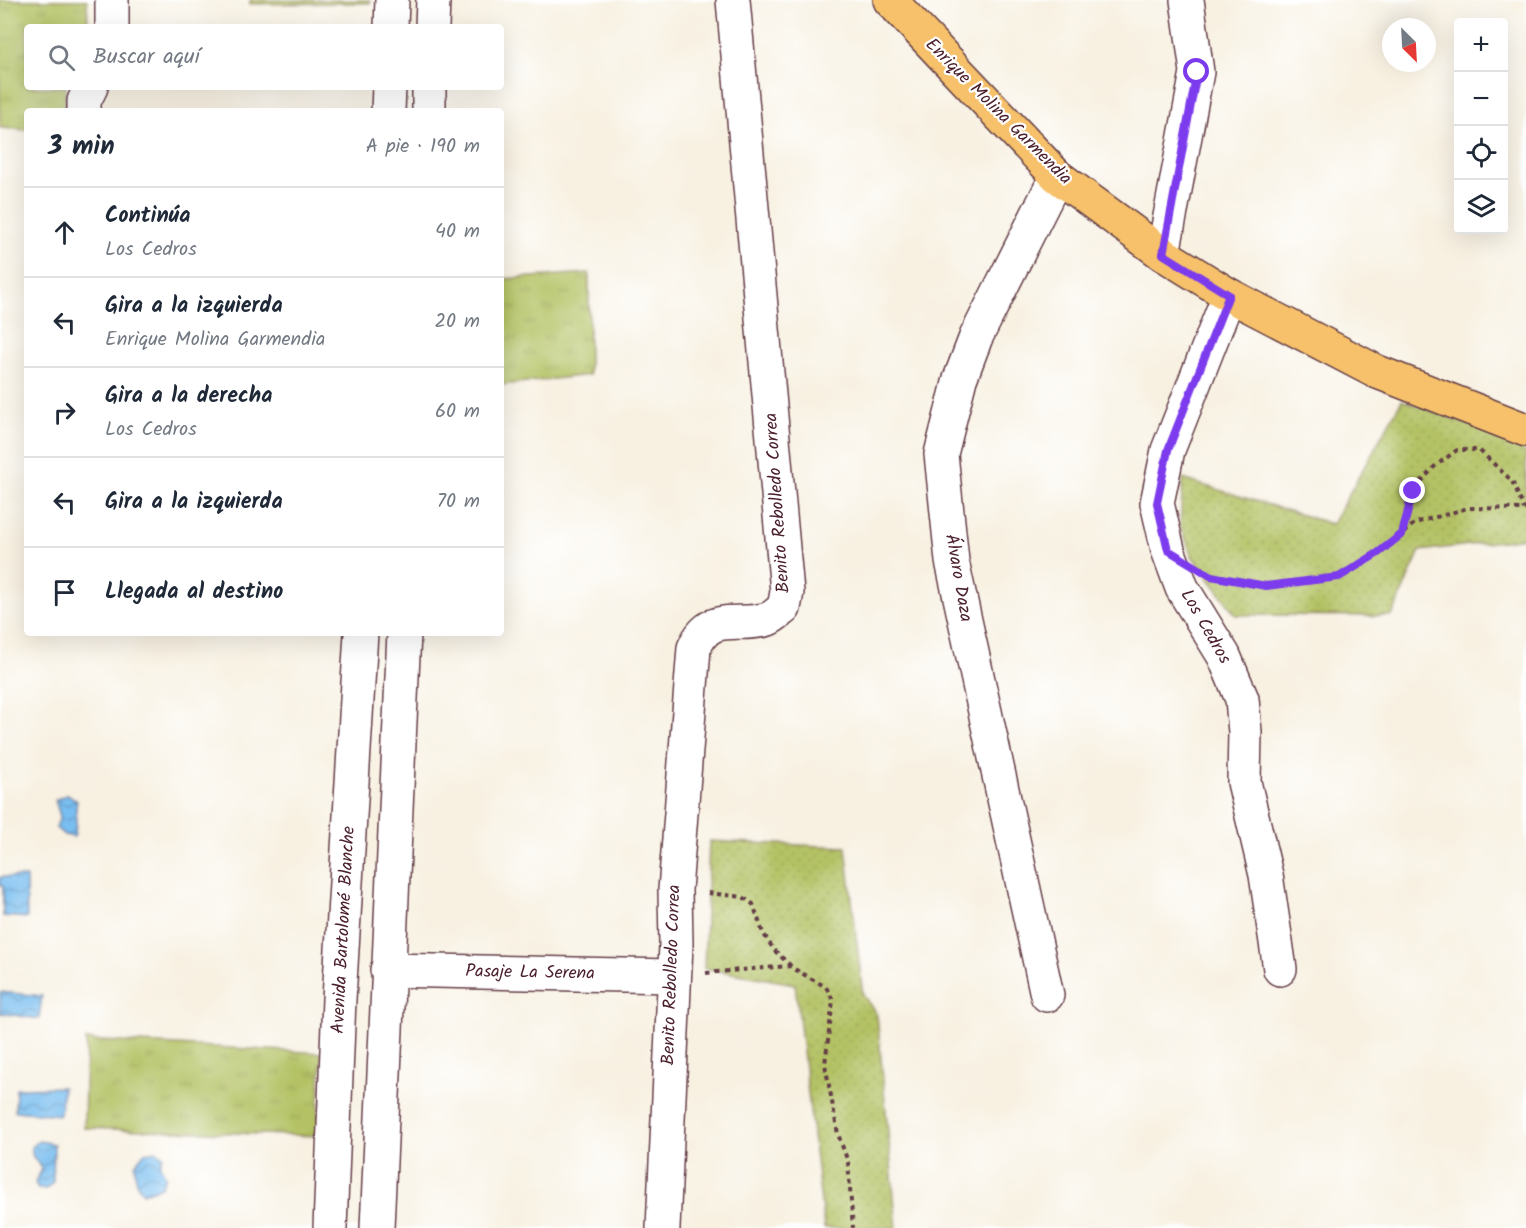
<!DOCTYPE html>
<html lang="es">
<head>
<meta charset="utf-8">
<style>
  body { margin:0; font-family:Kalam,sans-serif; background:#f2f2f3; color:#1f2937 }
  .controls { position:absolute; right:18px; top:18px; display:grid; overflow:hidden; border-radius:6px; box-shadow:0 6px 24px #0002 }
  .controls button { width:54px; height:54px; display:grid; place-items:center; padding:0; border:0; border-bottom:2px solid #e0e1e3; background:#fff; color:#1f2937; font:30px sans-serif }
  .compass { position:absolute; left:1382px; top:18px; width:54px; height:54px; border-radius:50%; background:#fff; box-shadow:0 6px 24px #0002; rotate:156deg }
  .stop { position:absolute; width:18px; height:18px; margin:-14px; border:4px solid #7c3aed; border-radius:50%; background:#fff }
  .stop.end { background:#7c3aed; border-color:#fff; box-shadow:0 2px 6px #0008 }
  .list { margin:0; padding:0; list-style:none }
  h2 { display:flex; justify-content:space-between; align-items:center; height:78px; margin:0; padding:0 24px; font-size:26px }
  h2 small { font-size:20px; font-weight:400; color:#747a83 }
  .list li { display:grid; grid-template-columns:39px 1fr auto; gap:18px; align-items:center; box-sizing:border-box; height:90px; padding:0 24px; border-top:2px solid #e0e1e3 }
  .list b { display:block; font-size:22px; white-space:nowrap }
  .list p { margin:0; font-size:20px; white-space:nowrap; color:#747a83 }
  .list em { font-size:20px; font-style:normal; color:#747a83 }
  .icon { flex:none; width:33px; height:33px; fill:none; stroke:currentColor; stroke-width:2; stroke-linecap:round; stroke-linejoin:round }
  .map { position:relative; flex:none; width:1526px; height:1228px; overflow:hidden }
  .search { position:absolute; background:#fff; box-shadow:0 6px 24px #0002; left:24px; top:24px; width:480px; height:66px; display:flex; align-items:center; gap:15px; box-sizing:border-box; padding:0 21px; border-radius:6px; color:#747a83; font-size:22px }
  .panel { position:absolute; background:#fff; box-shadow:0 6px 24px #0002; left:24px; top:108px; width:480px; height:528px; border-radius:6px }
  .map>svg:first-child { display:block }
</style>
</head>
<body>
<div class="map">
<svg width="1526" height="1228" viewBox="0 0 1526 1228">
  <defs>
    <pattern id="grass-tufts" width="24" height="20" patternUnits="userSpaceOnUse" patternTransform="scale(1.5)"><rect width="24" height="20" fill="#b4c265"/><path d="M3 7l-1-3M5 7V3M7 7l1-3M15 17l-1-3M17 17v-4M19 17l1-3" fill="none" stroke="#9ca658"/></pattern>
    <pattern id="park-dots" width="8" height="8" patternUnits="userSpaceOnUse" patternTransform="scale(1.5)"><rect width="8" height="8" fill="#b4c265"/><path d="M2 2h.1M6 6h.1" fill="none" stroke="#9ca658" stroke-width="1.8" stroke-linecap="round"/></pattern>
    <pattern id="water-waves" width="16" height="10" patternUnits="userSpaceOnUse" patternTransform="scale(1.5)"><rect width="16" height="10" fill="#78bef0"/><path d="M0 5q4-4 8 0t8 0" fill="none" stroke="#649ac3"/></pattern>
  </defs>
  <rect width="100%" height="100%" fill="#fff"/>
  <filter id="ink" filterUnits="userSpaceOnUse"><feTurbulence type="fractalNoise" baseFrequency=".0167" numOctaves="2"/><feDisplacementMap in="SourceGraphic" scale="12" xChannelSelector="R" yChannelSelector="G"/><feConvolveMatrix kernelMatrix="1 2 1 2 8 2 1 2 1" color-interpolation-filters="sRGB"/></filter>
  <filter id="wash" filterUnits="userSpaceOnUse"><feTurbulence type="fractalNoise" baseFrequency=".008" numOctaves="4" result="noise"/><feDisplacementMap in="SourceGraphic" scale="24" xChannelSelector="R" yChannelSelector="G"/><feGaussianBlur stdDeviation="1.35" result="paint"/><feColorMatrix in="noise" values="0 0 0 0 0 0 0 0 0 0 0 0 0 0 0 0 0 1.4 0 .05"/><feComposite in="paint" operator="in"/></filter>
  <g filter="url(#wash)">
    <rect width="100%" height="100%" fill="#f8f1e2"/>
    <g fill="url(#grass-tufts)" stroke="#7f7048" stroke-width="1.5">
      <path d="M0 0H87L88 27H27V87H66L64 111H27V130L0 128Z"/>
      <path d="M250 0H370V3L250 4Z"/>
      <path d="M589 273V375L501 385V279Z"/>
      <path d="M86 1040 322 1053 317 1136 84 1128Z"/>
    </g>
    <g fill="url(#park-dots)" stroke="#7f7048" stroke-width="1.5">
      <path d="M1402 400 1516 442 1526 454V538L1420 551 1392 616 1236 615 1192 556 1180 525 1183 479 1332 524Z"/>
      <path d="M709 841 846 847 863 995 877 1015 897 1228H824L795 984 704 968Z"/>
    </g>
    <g fill="url(#water-waves)" stroke="#616e8e" stroke-width="1.5">
      <path d="M68 794 77 801C74 814 78 823 74 837L64 835 56 828 60 816 55 800Z"/>
      <path d="M0 877H26L27 918 3 916V886L0 885Z"/>
      <path d="M0 992 42 996 39 1019 0 1013Z"/>
      <path d="M63 1087 60 1115 15 1111 16 1088Z"/>
      <path d="M39 1141 54 1144 53 1182 46 1189 38 1188 35 1183 42 1169 33 1157 31 1147Z"/>
      <path d="M157 1151 163 1156 160 1165 166 1177 161 1187 143 1193 136 1182 135 1164 144 1153Z"/>
    </g>
  </g>
  <g filter="url(#ink)">
    <g fill="none" stroke-linecap="round" stroke-linejoin="round">
      <g stroke="#643e46" stroke-width="36">
        <g id="minor">
          <path d="M112 27V0"/>
          <path d="M391 27 392 0"/>
          <path d="M432 27 433 0"/>
          <path d="M84 111V101L91 87"/>
          <path d="M388 111 389 87"/>
          <path d="M429 111V87"/>
          <path d="M1163 254 1197 72 1187 0"/>
          <path d="M1229 295 1168 450 1157 503 1168 550 1182 588 1224 656 1242 699 1245 732 1244 782 1266 875 1280 969"/>
          <path d="M387 970 673 976"/>
          <path d="M1047 995 952 561 941 454 960 379 976 337 1057 176"/>
          <path d="M330 1228 339 999 361 633"/>
          <path d="M377 1228 404 633"/>
          <path d="M663 1228 676 945 675 890 694 648C711 609 737 629 768 619 774 617 779 611 784 608L787 592 733 0"/>
        </g>
      </g>
      <g stroke="#643e46" stroke-width="36">
        <path id="major" d="M890 0 1057 176 1163 254 1229 295 1375 371 1526 430"/>
      </g>
      <g stroke="#643e46" stroke-width="4" stroke-dasharray="4.5 4.5" stroke-linecap="butt">
        <path d="M1403 532 1413 491 1434 467 1457 450H1479L1495 465 1512 481 1524 509"/>
        <path d="M1212 576 1266 586 1339 577 1379 553 1415 523 1468 508 1526 509"/>
        <path d="M708 893 743 897 753 904 763 933 774 950 791 966"/>
        <path d="M706 973 789 966 826 987 833 1000 825 1064 838 1134 848 1162 853 1228"/>
      </g>
      <use href="#minor" stroke="#fff" stroke-width="33"/>
      <use href="#major" stroke="#f6c16b" stroke-width="33"/>
    </g>
  </g>
  <g fill="none" stroke-linecap="round" stroke-linejoin="round" filter="url(#ink)">
    <path stroke="#7c3aed" stroke-width="8" d="M1197 72 1163 254 1229 295 1168 450 1157 503 1168 550 1211 576 1266 586 1339 577 1378 553 1402 534 1413 491"/>
  </g>
  <g text-anchor="middle" dominant-baseline="central" stroke-width="4.5" stroke-linejoin="round" paint-order="stroke">
    <g font-size="18" fill="#4a1f2b" stroke="#fff">
      <text transform="translate(998 112) rotate(45)">Enrique Molina Garmendia</text>
      <text transform="translate(778 503) rotate(-94)">Benito Rebolledo Correa</text>
      <text transform="translate(958 578) rotate(80)">Álvaro Daza</text>
      <text transform="translate(1205 627) rotate(60)">Los Cedros</text>
      <text transform="translate(344 930) rotate(-87)">Avenida Bartolomé Blanche</text>
      <text transform="translate(530 973) rotate(1)">Pasaje La Serena</text>
      <text transform="translate(672 975) rotate(-88)">Benito Rebolledo Correa</text>
    </g>
  </g>
</svg>
<div class="controls">
<button>+</button>
<button>−</button>
<button><svg class="icon" aria-label="locate" viewBox="0 0 24 24"><circle cx="12" cy="12" r="6"/><path d="M12 2v4M12 18v4M2 12h4M18 12h4"/></svg></button>
<button><svg class="icon" aria-label="layers" viewBox="0 0 24 24"><path d="M12 4l9 5-9 5-9-5zM3 14l9 5 9-5"/></svg></button>
</div>
<svg class="compass" viewBox="-18 -18 36 36"><path d="M0-13l5 13h-10z" fill="#e53935"/><path d="M0 13l5-13h-10z" fill="#747a83"/></svg>
<div class="stop" style="left:1197px;top:72px"></div>
<div class="stop end" style="left:1413px;top:491px"></div>
<div class="search"><svg class="icon" aria-label="search" viewBox="0 0 24 24"><circle cx="10" cy="10" r="6"/><path d="M15 15l6 6"/></svg>Buscar aquí</div>
<section class="panel">
<h2>3 min<small>A pie · 190 m</small></h2>
<ul class="list">
<li><svg class="icon" aria-label="ahead" viewBox="0 0 24 24"><path d="M12 20V5M6 11l6-6 6 6"/></svg><div><b>Continúa</b><p>Los Cedros</p></div><em>40 m</em></li>
<li><svg class="icon" aria-label="left" viewBox="0 0 24 24"><path d="M17 20v-9H6M10 6l-5 5 5 5"/></svg><div><b>Gira a la izquierda</b><p>Enrique Molina Garmendia</p></div><em>20 m</em></li>
<li><svg class="icon" aria-label="right" viewBox="0 0 24 24"><path d="M7 20v-9h11M14 6l5 5-5 5"/></svg><div><b>Gira a la derecha</b><p>Los Cedros</p></div><em>60 m</em></li>
<li><svg class="icon" aria-label="left" viewBox="0 0 24 24"><path d="M17 20v-9H6M10 6l-5 5 5 5"/></svg><div><b>Gira a la izquierda</b></div><em>70 m</em></li>
<li><svg class="icon" aria-label="arrive" viewBox="0 0 24 24"><path d="M6 21V4h12l-3 4 3 4H6"/></svg><div><b>Llegada al destino</b></div></li>
</ul>
</section>
</div>
</body>
</html>
